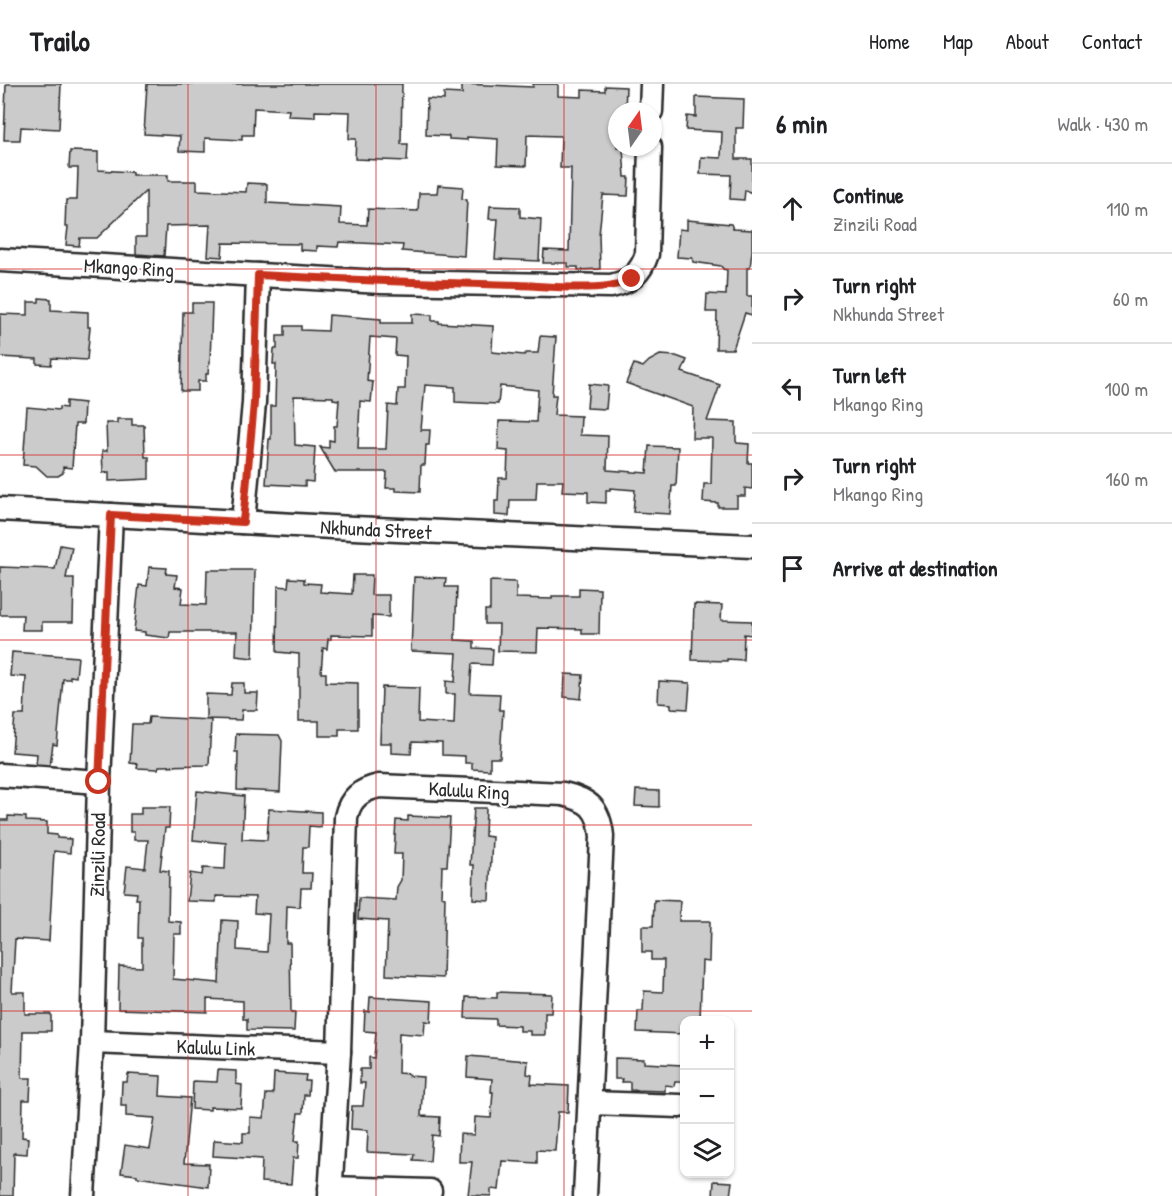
<!DOCTYPE html>
<html lang="en">
<head>
<meta charset="utf-8">
<style>
  body { margin:0; font-family:"Patrick Hand",sans-serif; background:#f6f6f6; color:#202124 }
  .controls { position:absolute; right:18px; bottom:18px; display:grid; overflow:hidden; border-radius:12px; box-shadow:0 2px 4px #0004 }
  .controls button { width:54px; height:54px; display:grid; place-items:center; padding:0; border:0; border-bottom:2px solid #e0e0e0; background:#fff; color:#202124; font:30px sans-serif }
  .compass { position:absolute; left:608px; top:18px; width:54px; height:54px; border-radius:50%; background:#fff; box-shadow:0 2px 4px #0004; rotate:14deg }
  .stop { position:absolute; width:18px; height:18px; margin:-14px; border:4px solid #c8321e; border-radius:50%; background:#fff }
  .stop.end { background:#c8321e; border-color:#fff; box-shadow:0 2px 6px #0008 }
  .list { margin:0; padding:0; list-style:none }
  h2 { display:flex; justify-content:space-between; align-items:center; height:78px; margin:0; padding:0 24px; font-size:26px }
  h2 small { font-size:20px; font-weight:400; color:#757577 }
  .list li { display:grid; grid-template-columns:39px 1fr auto; gap:18px; align-items:center; box-sizing:border-box; height:90px; padding:0 24px; border-top:2px solid #e0e0e0 }
  .list b { display:block; font-size:22px; white-space:nowrap }
  .list p { margin:0; font-size:20px; white-space:nowrap; color:#757577 }
  .list em { font-size:20px; font-style:normal; color:#757577 }
  .icon { flex:none; width:33px; height:33px; fill:none; stroke:currentColor; stroke-width:2; stroke-linecap:round; stroke-linejoin:round }
  .map { position:relative; flex:none; width:752px; height:1112px; overflow:hidden }
  header { display:flex; align-items:center; gap:36px; box-sizing:border-box; height:84px; padding:0 30px; background:#fff; border-bottom:2px solid #e0e0e0 }
  header strong { font-size:28px }
  nav { display:flex; gap:33px; margin-inline-start:auto; font-size:21px }
  main { display:flex }
  aside { flex:1; background:#fff }
  .map>svg:first-child { display:block }
</style>
</head>
<body>
<header>
<strong>Trailo</strong>
<nav><a>Home</a><a>Map</a><a>About</a><a>Contact</a></nav>
</header>
<main>
<div class="map">
<svg width="752" height="1112" viewBox="0 0 752 1112">
  <rect width="100%" height="100%" fill="#fff"/>
  <filter id="ink" filterUnits="userSpaceOnUse"><feTurbulence type="fractalNoise" baseFrequency=".0167" numOctaves="2"/><feDisplacementMap in="SourceGraphic" scale="12" xChannelSelector="R" yChannelSelector="G"/><feConvolveMatrix kernelMatrix="1 2 1 2 8 2 1 2 1" color-interpolation-filters="sRGB"/></filter>
  <g filter="url(#ink)">
    <g fill="#cbcbcb" stroke="#2b2b2b" stroke-width="1.5" fill-rule="evenodd">
      <path d="M6 0H61L59 45 21 43 20 56H4Z"/>
      <path d="M147 0H402L401 60H408L407 77 355 75 356 55H349L350 28 315 27V33L288 32 289 26 254 24 253 51H242V56L205 54V68L179 67 180 52 144 50Z"/>
      <path d="M462 0 533 3V0H558V12L582 13V6L605 7V2L626 3 625 27H617V64H623L625 93H629L628 112 603 111 599 151 600 185 578 186V183H568V179H543L544 166 569 167 571 84H560L561 52 527 51 526 82 497 81 498 55 467 53V56L449 55V52L426 51 427 15 444 16V9L462 10Z"/>
      <path d="M696 13 744 15 743 44H736V75H752V109L745 106 744 116 730 115 731 91 700 90 701 73 721 74 722 48 686 46 687 32 696 33Z"/>
      <path d="M70 67 98 68V86L132 88V91H168V97H197V106L246 108 247 99 267 100V119L341 123 340 140 367 141 368 125 418 127 419 109H437L438 101 463 103 462 115 467 116 464 172 402 167 403 161 339 158 338 163 317 162V167L300 166V160L223 159 222 173 208 172 210 141 166 142 164 172 136 170V153H146V107L97 154H80L79 162 66 161 68 143H65L66 116H77L78 84H69Z"/>
      <path d="M490 122 520 123V133L541 135 539 177 495 175 498 135H489Z"/>
      <path d="M687 136 731 140 733 145 752 146V167L750 184H747V212H752V231L745 229 733 265H716L717 228H706L707 210 726 211 727 186 723 185 721 182 693 178 692 174 677 173 679 145 687 146Z"/>
      <path d="M39 214 51 215V226L88 228V243H90L87 276 52 274 51 281 37 280V275L0 273V230L28 231V218H39Z"/>
      <path d="M192 219H212L210 279H209L208 290H206V297H198V307H181L183 228H192Z"/>
      <path d="M412 230 432 231V237H439V239L493 242 492 268 524 271 526 269H538L540 252 556 253 552 311H556L554 331 581 332 580 351 608 352 607 386 647 389 649 362 678 363 676 402H672L670 430 633 428 635 406 610 404V406H606V419L588 418V408L562 407 563 397H537L536 416H510L509 432 495 431V417H498L499 394H507L508 367 498 366 499 337 536 338 538 306 500 302 498 320 455 318V303L425 301 421 346H430L429 361H426L425 381H421L420 408 396 407V404H386L387 388H335L320 363 329 364V356L334 357V342H337L339 316 333 315V313L294 312 295 361 315 363 313 398 305 397V402L266 400 269 355H271V322H275L276 280H273L274 265H277V252H285V242H301V246L328 247 329 231 381 235V239H412ZM370 253 396 255 395 271 406 272 405 305H398L397 322 388 321 386 365H358L360 317 371 318 373 298 367 297Z"/>
      <path d="M660 271 676 272 687 276 682 288 720 301 707 337 736 338V357L737 359 749 360 748 379H752V405L745 404V412H737V423H718V419L703 418 704 400H711L712 354H692L693 323 626 299 634 280 643 283 649 277Z"/>
      <path d="M589 300 608 302 606 325 587 324Z"/>
      <path d="M66 317 84 319 83 340H75L72 384 63 383V389L58 392H47L36 382 23 381 27 323 59 326V323L66 324Z"/>
      <path d="M117 335H132V341H144L145 373H149V395L109 397V388L103 389 102 367H107L106 339H117Z"/>
      <path d="M60 461 72 463 66 494H74L73 538H42V546H22L23 531H0V483L55 485Z"/>
      <path d="M149 483 167 484 166 490 177 491 175 503 183 504 181 520 206 521 207 486H255L253 574 236 572 237 548H170L169 554 145 551V548L134 547 139 501 147 502Z"/>
      <path d="M353 491H372L371 511H389V533L372 532V552L331 551V555H328L327 565 323 564 321 589H326V598L358 599V645H339V652H319V637H299V570L277 568 278 502 288 503 289 494 304 495V499L321 500 320 508 352 510Z"/>
      <path d="M414 493 446 494 445 503H457L455 556 474 557V564L493 565 492 581 472 580 470 607V609L500 610 499 626H503L500 674H490V686L472 685V679H465V672L442 671V659L412 658 411 670 391 669V659H380L382 603 419 604 418 638 454 640 455 610H446V597L455 598 457 569 411 567Z"/>
      <path d="M490 497 516 498V514L552 515V512H579V504L600 505 599 550H582V545L538 544 537 568 498 567 499 540H485V526H490Z"/>
      <path d="M694 520 722 521 721 536 752 537V551L744 550 743 576 727 575V577L692 576Z"/>
      <path d="M12 568 78 573 76 593 70 592V595H63L57 661 53 660 50 681 36 680 37 670 12 668 15 631H24L26 593 10 592Z"/>
      <path d="M565 590 583 591 581 615 564 613Z"/>
      <path d="M659 597 690 599 688 625 671 624V620L658 619Z"/>
      <path d="M232 599H244V609H258L257 626H242L241 636 206 635V610L231 611Z"/>
      <path d="M149 633 211 636 209 681 159 682 158 685 137 684 138 680 130 679 132 640H148Z"/>
      <path d="M236 650 279 651 282 657 280 708 237 706 238 668H235Z"/>
      <path d="M636 706 659 707V723L635 722Z"/>
      <path d="M197 707 244 712 242 755 267 756 269 725 321 728V743L309 742 308 763H303L302 789H312L311 804H301L300 823 287 822 286 859H290L291 928H295L294 947 247 946V935H243V917L207 915V928L118 925 119 882 142 883V854H138L139 815H136L137 809 124 808 127 782 145 784 148 756H134V748H130V730H141V723H170L169 744H165L160 786 169 787 168 837 181 838V850H174L173 895 219 899 222 836 238 837 237 866 267 868 269 830 254 829 255 813 216 812V818L187 817 190 789 202 791 203 784 225 785 226 759 193 756Z"/>
      <path d="M474 724H486L485 752 492 753 489 816 473 815 474 781H470Z"/>
      <path d="M8 732 26 733V737L47 738V750L57 751V754L71 755 70 769 54 767 49 857 15 855 12 908H25V930H51V947H23L22 994H31L30 1016H23L22 1053 28 1054 27 1070 14 1069 13 1112H0V736H8Z"/>
      <path d="M408 732 450 734 447 782H442L441 812 445 813 443 894 386 891 388 837 358 835 359 814 396 816 397 803 401 796 402 770H394L396 736 408 737Z"/>
      <path d="M654 816 680 817 679 837H710L709 878 702 877 700 936H684V950L637 948 638 927H643L644 907 663 908 664 876H651V868H642V842H653Z"/>
      <path d="M497 908 552 910 551 929H545V951H530V947H520V942L496 941V935L465 934 466 913 497 914Z"/>
      <path d="M370 913 432 917 431 938 425 937 424 951 399 949 398 989 409 990V992L423 993 421 1032 440 1033 439 1052 432 1051 430 1077 413 1076 414 1070 367 1068 368 1046 351 1045 352 1022H363L365 999H360V985H369V973L374 974 376 948 364 947 365 927 369 928Z"/>
      <path d="M468 972 528 977 527 990 532 991 531 1000 569 1002 568 1028H558L555 1067 537 1066V1079L502 1077 499 1106 491 1105V1112L468 1111 472 1078H459L460 1050 474 1051 475 1033 491 1034 493 1008H491L492 995 467 993Z"/>
      <path d="M615 974 644 975V979L682 981V998H675L674 1002 665 1001V1007L630 1006V998H621L622 995H615Z"/>
      <path d="M218 986 236 987V1000L242 1001 241 1024 210 1023V1026L192 1025 193 997 217 998Z"/>
      <path d="M274 989 306 991 305 997H309L308 1011H304L303 1029H298L295 1057H299L298 1074H293L291 1100 261 1098 262 1075 213 1072 214 1056 243 1058V1049H250V1033L264 1034 266 1010H273Z"/>
      <path d="M128 990 161 992 160 1012 190 1014 184 1079 209 1080 208 1103 137 1093V1091L121 1089 125 1061 150 1065 155 1034 126 1032V1022H121L122 998H127Z"/>
      <path d="M714 1097 732 1098 730 1112H713Z"/>
    </g>
    <g fill="none" stroke-linecap="round" stroke-linejoin="round">
      <g stroke="#2b2b2b" stroke-width="27">
        <g id="minor">
          <path d="M651 27 652 0"/>
          <path d="M0 176 381 198 611 202C630 198 641 189 647 170L650 63"/>
          <path d="M0 425 332 443 752 462"/>
          <path d="M243 438 254 319 258 191"/>
          <path d="M0 691 99 698"/>
          <path d="M92 958 339 968"/>
          <path d="M590 1019 680 1022"/>
          <path d="M330 1104 430 1107"/>
          <path d="M83 1112 92 958 99 698 111 431"/>
          <path d="M330 1112 339 968 346 733C350 714 361 706 379 702L563 710C589 716 599 724 602 752L585 1112"/>
        </g>
      </g>
      <use href="#minor" stroke="#fff" stroke-width="22"/>
    </g>
  </g>
  <g fill="none" stroke-linecap="round" stroke-linejoin="round" filter="url(#ink)">
    <path stroke="#c8321e" stroke-width="8" d="M99 698 111 431 243 438 254 319 258 191C345 196 432 199 519 201 548 202 607 209 632 195"/>
  </g>
  <path fill="none" stroke="#d62828" stroke-width="1.5" stroke-opacity="0.55" d="M188 0V1112M376 0V1112M564 0V1112M0 185H752M0 371H752M0 556H752M0 741H752M0 927H752"/>
  <g text-anchor="middle" dominant-baseline="central" stroke-width="4.5" stroke-linejoin="round" paint-order="stroke">
    <g font-size="20" fill="#2b2b2b" stroke="#fff">
      <text transform="translate(129 183) rotate(3)">Mkango Ring</text>
      <text transform="translate(376 445) rotate(3)">Nkhunda Street</text>
      <text transform="translate(469 706) rotate(3)">Kalulu Ring</text>
      <text transform="translate(97 771) rotate(-89)">Zinzili Road</text>
      <text transform="translate(216 963) rotate(2)">Kalulu Link</text>
    </g>
  </g>
</svg>
<div class="controls">
<button>+</button>
<button>−</button>
<button><svg class="icon" aria-label="layers" viewBox="0 0 24 24"><path d="M12 4l9 5-9 5-9-5zM3 14l9 5 9-5"/></svg></button>
</div>
<svg class="compass" viewBox="-18 -18 36 36"><path d="M0-13l5 13h-10z" fill="#e53935"/><path d="M0 13l5-13h-10z" fill="#757577"/></svg>
<div class="stop" style="left:99px;top:698px"></div>
<div class="stop end" style="left:632px;top:195px"></div>
</div>
<aside>
<h2>6 min<small>Walk · 430 m</small></h2>
<ul class="list">
<li><svg class="icon" aria-label="ahead" viewBox="0 0 24 24"><path d="M12 20V5M6 11l6-6 6 6"/></svg><div><b>Continue</b><p>Zinzili Road</p></div><em>110 m</em></li>
<li><svg class="icon" aria-label="right" viewBox="0 0 24 24"><path d="M7 20v-9h11M14 6l5 5-5 5"/></svg><div><b>Turn right</b><p>Nkhunda Street</p></div><em>60 m</em></li>
<li><svg class="icon" aria-label="left" viewBox="0 0 24 24"><path d="M17 20v-9H6M10 6l-5 5 5 5"/></svg><div><b>Turn left</b><p>Mkango Ring</p></div><em>100 m</em></li>
<li><svg class="icon" aria-label="right" viewBox="0 0 24 24"><path d="M7 20v-9h11M14 6l5 5-5 5"/></svg><div><b>Turn right</b><p>Mkango Ring</p></div><em>160 m</em></li>
<li><svg class="icon" aria-label="arrive" viewBox="0 0 24 24"><path d="M6 21V4h12l-3 4 3 4H6"/></svg><div><b>Arrive at destination</b></div></li>
</ul>
</aside>
</main>
</body>
</html>
